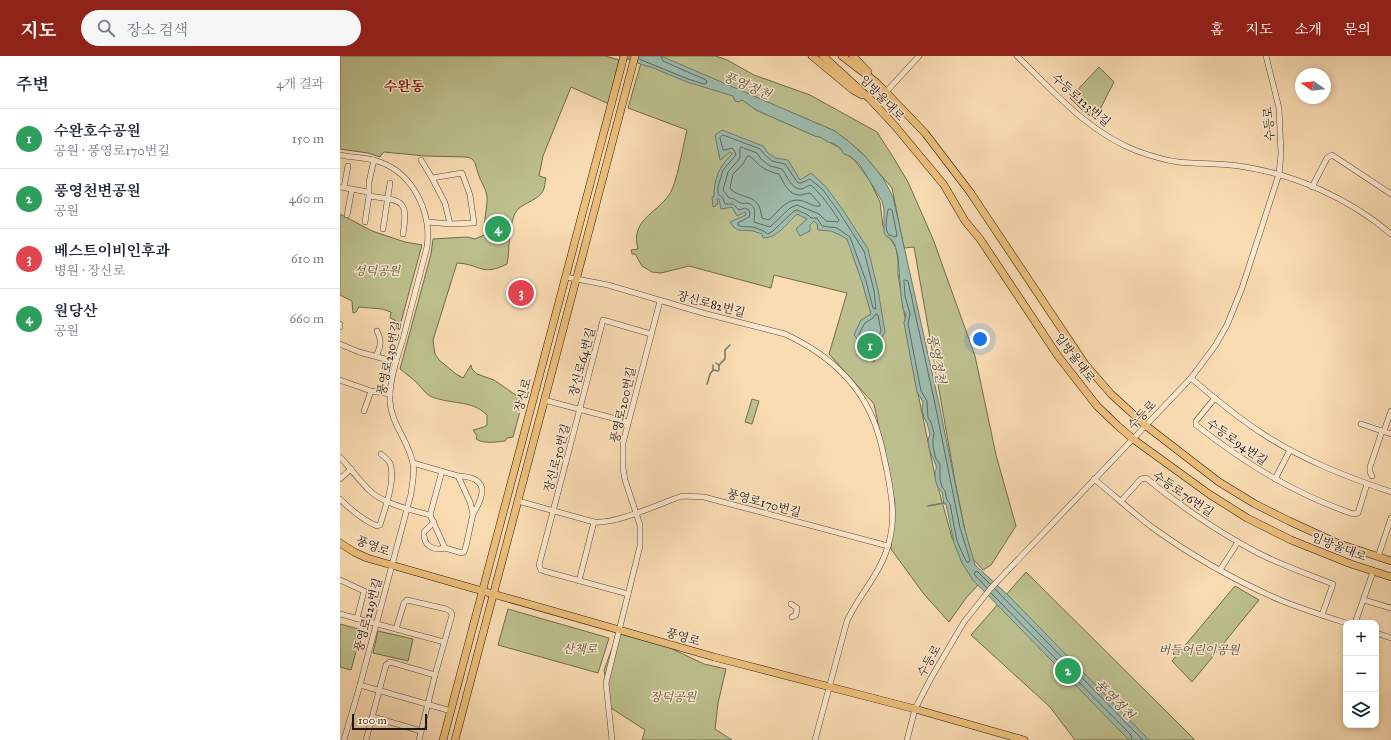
<!DOCTYPE html>
<html lang="ko">
<head>
<meta charset="utf-8">
<style>
  body { margin:0; font-family:"IM FELL Great Primer","Noto Serif KR",serif; background:#f6f6f7; color:#1f2937 }
  .controls { position:absolute; right:12px; bottom:12px; display:grid; overflow:hidden; border-radius:8px; box-shadow:0 2px 6px #0003 }
  .controls button { width:36px; height:36px; display:grid; place-items:center; padding:0; border:0; border-bottom:1px solid #e0e1e3; background:#fff; color:#1f2937; font:20px sans-serif }
  .compass { position:absolute; left:955px; top:12px; width:36px; height:36px; border-radius:50%; background:#fff; box-shadow:0 2px 6px #0003; rotate:284deg }
  .scale { position:absolute; left:12px; bottom:10px; width:75px; box-sizing:border-box; padding-left:4px; border:2px solid #221612; border-top:0; font-size:11px; line-height:14px; white-space:nowrap; color:#221612; -webkit-text-stroke:3px #fce8ce; paint-order:stroke }
  .you { position:absolute; left:640px; top:283px; width:14px; height:14px; margin:-10px; border:3px solid #fff; border-radius:50%; background:#1a73e8; box-shadow:0 0 0 6px #1a73e833 }
  .badge { display:grid; place-items:center; width:26px; height:26px; border-radius:50%; background:#8f2418; color:#fff; font-size:13px; font-weight:700 }
  .pin { position:absolute; translate:-50% -50%; border:2px solid #fff; box-shadow:0 1px 4px #0006 }
  .list { margin:0; padding:0; list-style:none }
  h2 { display:flex; justify-content:space-between; align-items:center; height:52px; margin:0; padding:0 16px; font-size:17px }
  h2 small { font-size:13px; font-weight:400; color:#747a83 }
  .list li { display:grid; grid-template-columns:26px 1fr auto; gap:12px; align-items:center; box-sizing:border-box; height:60px; padding:0 16px; border-top:1px solid #e0e1e3 }
  .list b { display:block; font-size:15px; white-space:nowrap }
  .list p { margin:0; font-size:13px; white-space:nowrap; color:#747a83 }
  .list em { font-size:13px; font-style:normal; color:#747a83 }
  .icon { flex:none; width:22px; height:22px; fill:none; stroke:currentColor; stroke-width:2; stroke-linecap:round; stroke-linejoin:round }
  .map { position:relative; flex:none; width:1051px; height:684px; overflow:hidden }
  header { display:flex; align-items:center; gap:24px; box-sizing:border-box; height:56px; padding:0 20px; background:#8f2418; color:#fff }
  header strong { font-size:19px }
  nav { display:flex; gap:22px; margin-inline-start:auto; font-size:14px }
  .search { width:280px; height:36px; background:#f6f6f7; display:flex; align-items:center; gap:10px; box-sizing:border-box; padding:0 14px; border-radius:22px; color:#747a83; font-size:15px }
  main { display:flex }
  aside { flex:1; background:#fff }
  .map>svg:first-child { display:block }
</style>
</head>
<body>
<header>
<strong>지도</strong>
<div class="search"><svg class="icon" aria-label="search" viewBox="0 0 24 24"><circle cx="10" cy="10" r="6"/><path d="M15 15l6 6"/></svg>장소 검색</div>
<nav><a>홈</a><a>지도</a><a>소개</a><a>문의</a></nav>
</header>
<main>
<aside>
<h2>주변<small>4개 결과</small></h2>
<ul class="list">
<li><span class="badge" style="background:#2e9e5b">1</span><div><b>수완호수공원</b><p>공원 · 풍영로170번길</p></div><em>150 m</em></li>
<li><span class="badge" style="background:#2e9e5b">2</span><div><b>풍영천변공원</b><p>공원</p></div><em>460 m</em></li>
<li><span class="badge" style="background:#e0444e">3</span><div><b>베스트이비인후과</b><p>병원 · 장신로</p></div><em>610 m</em></li>
<li><span class="badge" style="background:#2e9e5b">4</span><div><b>원당산</b><p>공원</p></div><em>660 m</em></li>
</ul>
</aside>
<div class="map">
<svg width="1051" height="684" viewBox="0 0 1051 684">
  <rect width="100%" height="100%" fill="#fadcb3"/>
  <filter id="stains"><feTurbulence type="fractalNoise" baseFrequency=".005" numOctaves="4"/><feColorMatrix values="0 0 0 0 .2 0 0 0 0 .09 0 0 0 0 .02 0 0 0 .5 -.17"/></filter>
  <radialGradient id="worn" r=".72"><stop offset=".6" stop-color="#630" stop-opacity="0"/><stop offset="1" stop-color="#630" stop-opacity=".3"/></radialGradient>
  <g fill="#bdc08e" stroke="#706b50">
    <path d="M0 0H265L279 4 269 48 231 31 203 100 199 120 206 122C205 126 205 131 203 135 199 143 185 147 178 153 168 164 170 194 167 208 142 221 140 208 117 207L93 284 94 292 95 298 99 304 116 318 123 322 131 309 132 313 137 318 154 324 183 344 173 381 167 382 165 385C156 386 143 388 136 383L137 380 133 374 144 371 147 369V359C131 343 110 349 90 340 85 337 81 331 77 327 72 322 66 318 60 313L91 198 93 183 127 181 135 183 146 178C142 168 148 151 147 140 146 132 140 125 138 117 135 109 136 102 126 101L85 100 44 96 41 99 40 101 28 97 0 93Z"/>
    <path d="M303 0H376L387 4 414 19 470 39 537 76 553 101 568 126 593 183 635 300 656 399 676 470 651 509 643 514 633 503 626 479 615 425 574 191 564 192 552 132 521 96 495 75 412 40 405 45 416 54 475 80 480 81 500 92 516 106 530 125 540 146 543 170 556 192 558 204V218L574 318 595 420 612 482 638 529 626 542 609 566 583 537 551 493 555 447 534 348 489 298 507 237 434 219 431 232 349 210 321 217 312 216 302 210 295 198H292L291 194 298 193C290 164 316 158 329 139 337 128 343 89 347 74L288 52Z"/>
    <path d="M759 11 774 26 755 63 743 55 730 42Z"/>
    <path d="M0 158 32 175 65 186 82 189 59 273 55 264 50 262 51 256 42 253 19 251 16 256 13 257 12 245 0 239Z"/>
    <path d="M412 343 419 345 412 368 405 366Z"/>
    <path d="M686 516 855 684H735L710 651 631 579Z"/>
    <path d="M895 530 919 544 852 626 832 605Z"/>
    <path d="M168 553 269 582 258 617 158 589Z"/>
    <path d="M0 568 22 574 11 614 0 611Z"/>
    <path d="M279 574 324 589 364 608 386 613 378 647 375 673 392 684H302L305 674 271 652 264 614Z"/>
    <path d="M38 575 73 583 68 605 33 597Z"/>
  </g>
  <g fill="#9ebcae" stroke="#6c7a70">
    <path d="M279 0H321L495 75 507 84 525 100 543 122 553 141 599 348 624 471 635 509 669 540 809 684H789L633 524 622 507 614 487 606 448H604L602 436C597 433 595 424 595 418 595 415 597 412 596 409 592 400 585 388 590 378L587 367 584 362 582 354 583 346 577 336 564 267 566 259 563 253 561 240 558 200 555 189 552 184 546 180 544 177V154L542 145 520 109 510 100 504 98 500 92 493 87 488 86 480 81 475 80 416 54 402 44 398 46 395 45 393 40 347 26 311 11 306 10Z"/>
    <path d="M382 74 423 90 427 96 435 102 448 104 460 124 471 117 486 131 503 154 528 193 538 234 545 276 537 290 534 306 514 279 521 264 531 258 522 226 507 183 500 179 491 175 478 174 477 168 474 165 470 169V175L460 180 456 173 467 163 457 158C447 167 438 182 423 182L422 178C419 177 416 176 413 175 401 173 398 178 390 166L406 159 405 156 397 160 392 151 381 153 379 143H377L378 148H376V150L373 151 372 141H374C374 122 379 111 392 98L390 96 380 104 375 79Z"/>
  </g>
  <g fill="none" stroke-linecap="round" stroke-linejoin="round">
    <g stroke="#606960" stroke-width="1">
      <path d="M299 3 348 23 364 28 367 27 366 24 323 5 321 0"/>
      <path d="M383 79 420 93 425 99 432 105 445 108 458 127H461L470 123 483 134 499 156 524 195 534 235 536 253 533 252 526 225 510 181 497 172 482 170 477 162H471L468 159 457 154 454 155 434 174 428 178C424 175 418 172 412 171 407 170 403 172 398 169V167L409 161 410 158 409 154 405 152 399 154 393 148H385L383 142 378 138V131L383 114 396 99 394 94 392 92 385 94H383L380 82Z"/>
      <path d="M401 91 417 97 421 103 430 110 442 113C447 119 451 134 462 133 465 132 467 130 471 129 482 139 491 152 499 164L498 166 486 165 479 158 457 149 450 152 430 171 414 166C414 160 418 150 407 147 405 147 403 148 401 147 395 145 397 143 389 142L383 134 388 116 400 102V93Z"/>
      <path d="M409 100C413 102 414 104 417 107 423 113 430 116 439 118 444 127 448 139 460 139 463 139 467 137 470 137L480 148V150C475 151 472 149 468 147 449 138 442 152 429 164L422 162C421 158 421 154 419 150 413 138 397 142 390 132L393 118 403 108 407 101Z"/>
      <path d="M550 153 552 154 557 179 556 181C554 180 551 180 549 179 544 174 547 160 548 154Z"/>
      <path d="M565 224 568 225 595 348 620 472 630 504 628 507 626 505 617 485 610 448 607 444 605 435 602 431 600 423V408L596 403 593 391V383L594 377 591 366 588 362 587 345 581 335 568 268 570 258 565 240 564 225Z"/>
      <path d="M536 258 538 259 541 275 532 293 530 294 519 278 525 267 533 262Z"/>
      <path d="M647 532 634 518 635 516 637 515 650 528"/>
      <path d="M655 533 803 684"/>
      <path d="M651 537 791 679 792 684"/>
    </g>
    <g stroke="#6c7a70" stroke-width="1.5">
      <path d="M376 307 379 309 385 303V294L390 289"/>
      <path d="M373 314 378 315"/>
      <path d="M379 314V309"/>
      <path d="M367 328 370 318 373 314V309"/>
      <path d="M588 450 604 447"/>
    </g>
    <g stroke="#58483a" stroke-width="6">
      <g id="minor">
        <path d="M677 0C713 35 749 77 797 95 811 100 824 104 838 106 858 108 879 107 899 110 954 118 1009 142 1051 178"/>
        <path d="M546 36 579 0"/>
        <path d="M0 99C13 102 27 101 40 106 74 118 92 158 87 191 79 222 71 252 63 283 57 302 49 325 50 345 51 368 69 385 73 408 75 418 72 428 71 438L20 629 4 684"/>
        <path d="M81 104 92 122"/>
        <path d="M0 131 28 136"/>
        <path d="M4 131 8 110"/>
        <path d="M972 131 987 102 992 99 1051 138"/>
        <path d="M29 140C61 145 69 142 63 178"/>
        <path d="M7 159 12 133"/>
        <path d="M25 166 29 140V126L34 104"/>
        <path d="M88 166 110 168 134 167 130 139 122 117 92 122 105 147 110 168"/>
        <path d="M43 173 50 127"/>
        <path d="M226 221 268 229 363 257 445 278C488 298 524 330 538 377 542 389 544 402 547 415 552 441 556 464 548 490 540 518 519 539 507 565L475 684"/>
        <path d="M0 268V271"/>
        <path d="M0 288 19 296 56 306"/>
        <path d="M36 300C41 290 42 285 37 275"/>
        <path d="M851 322C874 342 897 361 923 378 963 404 1007 421 1051 436"/>
        <path d="M0 324 31 335 50 338"/>
        <path d="M875 342 856 365V369C906 408 953 437 1013 458L1018 457 1027 428"/>
        <path d="M204 344 288 366"/>
        <path d="M24 355 31 335"/>
        <path d="M1021 368 1051 378"/>
        <path d="M1044 375 1051 355"/>
        <path d="M0 401C10 412 19 424 29 434 43 448 72 454 90 459L105 492 122 497 124 496 126 490 133 458 130 446 118 420 73 407"/>
        <path d="M118 420C148 421 146 437 133 458"/>
        <path d="M1032 420 1030 416V411L1042 375"/>
        <path d="M0 423 11 413"/>
        <path d="M754 423C774 439 793 457 813 472 852 500 896 525 940 544 962 553 984 560 1006 567"/>
        <path d="M935 423 950 394"/>
        <path d="M0 443C11 454 22 464 37 470L40 469C45 452 56 424 50 407 48 403 44 401 41 398"/>
        <path d="M178 445 254 466C275 469 321 447 342 440L364 441 548 490"/>
        <path d="M781 445 801 423 806 422C840 450 877 475 916 496 941 509 967 518 993 528L982 559"/>
        <path d="M90 459 102 415"/>
        <path d="M94 466 84 476C83 490 93 495 105 492"/>
        <path d="M1038 501 1051 462"/>
        <path d="M880 514 898 486"/>
        <path d="M0 524 24 535 17 563"/>
        <path d="M239 525 254 466"/>
        <path d="M288 538 204 515 201 514 199 509 263 264 311 278"/>
        <path d="M1024 544 1051 552"/>
        <path d="M451 548 457 552 456 559 452 561"/>
        <path d="M0 558 104 586"/>
        <path d="M1015 567 1033 516"/>
        <path d="M56 573 64 547 67 544 106 553 111 556 112 559 95 619 79 684"/>
        <path d="M1036 577 1051 582"/>
        <path d="M20 629 111 655"/>
        <path d="M33 661 81 675"/>
        <path d="M26 684 46 609 50 606 95 619"/>
        <path d="M272 684 266 627 300 490V469L285 424 283 412V387L320 245"/>
        <path d="M567 684 575 653 591 622 624 566 651 532 851 322 875 290 887 269 902 232 939 118 941 98 939 52 926 0"/>
      </g>
    </g>
    <g stroke="#221612" stroke-width="8">
      <g id="major">
        <path d="M472 0 513 34 522 39"/>
        <path d="M483 0 530 43 555 70 604 129 625 165 640 183 718 300 757 350 778 370 793 383 869 438 907 462 951 484 1011 508 1051 521"/>
        <path d="M502 0 537 27 585 77 630 136 745 308 771 338 805 369 879 426 915 448 949 465 997 487 1051 505"/>
        <path d="M513 0 528 16"/>
        <path d="M0 487 14 496 27 502 374 601 575 653 684 684"/>
        <path d="M103 684 284 0"/>
        <path d="M115 684 295 0"/>
      </g>
    </g>
    <use href="#minor" stroke="#fce8ce" stroke-width="5"/>
    <use href="#major" stroke="#edbe7a" stroke-width="7"/>
  </g>
  <g text-anchor="middle" dominant-baseline="central" stroke-width="3" stroke-linejoin="round" paint-order="stroke">
    <g font-size="12" fill="#221612" stroke="#fce8ce">
      <text transform="translate(542 42) rotate(46)">임방울대로</text>
      <text transform="translate(741 44) rotate(41)">수등로123번길</text>
      <text transform="translate(929 68) rotate(-95)">수등로</text>
      <text transform="translate(371 248) rotate(15)">장신로82번길</text>
      <text transform="translate(49 302) rotate(-78)">풍영로230번길</text>
      <text transform="translate(735 302) rotate(53)">임방울대로</text>
      <text transform="translate(242 306) rotate(-75)">장신로64번길</text>
      <text transform="translate(183 339) rotate(-75)">장신로</text>
      <text transform="translate(283 349) rotate(-77)">풍영로200번길</text>
      <text transform="translate(802 359) rotate(-47)">수등로</text>
      <text transform="translate(897 386) rotate(35)">수등로94번길</text>
      <text transform="translate(217 402) rotate(-75)">장신로50번길</text>
      <text transform="translate(843 438) rotate(34)">수등로76번길</text>
      <text transform="translate(424 447) rotate(15)">풍영로170번길</text>
      <text transform="translate(33 490) rotate(21)">풍영로</text>
      <text transform="translate(999 491) rotate(21)">임방울대로</text>
      <text transform="translate(28 559) rotate(-75)">풍영로229번길</text>
      <text transform="translate(343 581) rotate(16)">풍영로</text>
      <text transform="translate(589 605) rotate(-60)">수등로</text>
    </g>
    <g font-size="12" font-style="italic" fill="#58523d" stroke="#fce8ce">
      <text x="37" y="215">성덕공원</text>
      <text x="240" y="593">산책로</text>
      <text x="859" y="594">버들어린이공원</text>
      <text x="333" y="641">장덕공원</text>
    </g>
    <g font-size="13" font-style="italic" fill="#4d5049" stroke="#fce8ce">
      <text transform="translate(407 30) rotate(23)">풍영정천</text>
      <text transform="translate(596 303) rotate(79)">풍영정천</text>
      <text transform="translate(774 644) rotate(45)">풍영정천</text>
    </g>
    <g font-size="14" font-weight="bold" fill="#7a1f14" stroke="#fce8ce">
      <text x="64" y="30">수완동</text>
    </g>
  </g>
  <rect width="100%" height="100%" filter="url(#stains)"/>
  <rect width="100%" height="100%" fill="url(#worn)"/>
</svg>
<div class="controls">
<button>+</button>
<button>−</button>
<button><svg class="icon" aria-label="layers" viewBox="0 0 24 24"><path d="M12 4l9 5-9 5-9-5zM3 14l9 5 9-5"/></svg></button>
</div>
<svg class="compass" viewBox="-18 -18 36 36"><path d="M0-13l5 13h-10z" fill="#e53935"/><path d="M0 13l5-13h-10z" fill="#747a83"/></svg>
<div class="scale">100 m</div>
<div class="you"></div>
<div class="pin badge" style="left:530px;top:290px;background:#2e9e5b">1</div>
<div class="pin badge" style="left:728px;top:615px;background:#2e9e5b">2</div>
<div class="pin badge" style="left:181px;top:237px;background:#e0444e">3</div>
<div class="pin badge" style="left:158px;top:173px;background:#2e9e5b">4</div>
</div>
</main>
</body>
</html>
